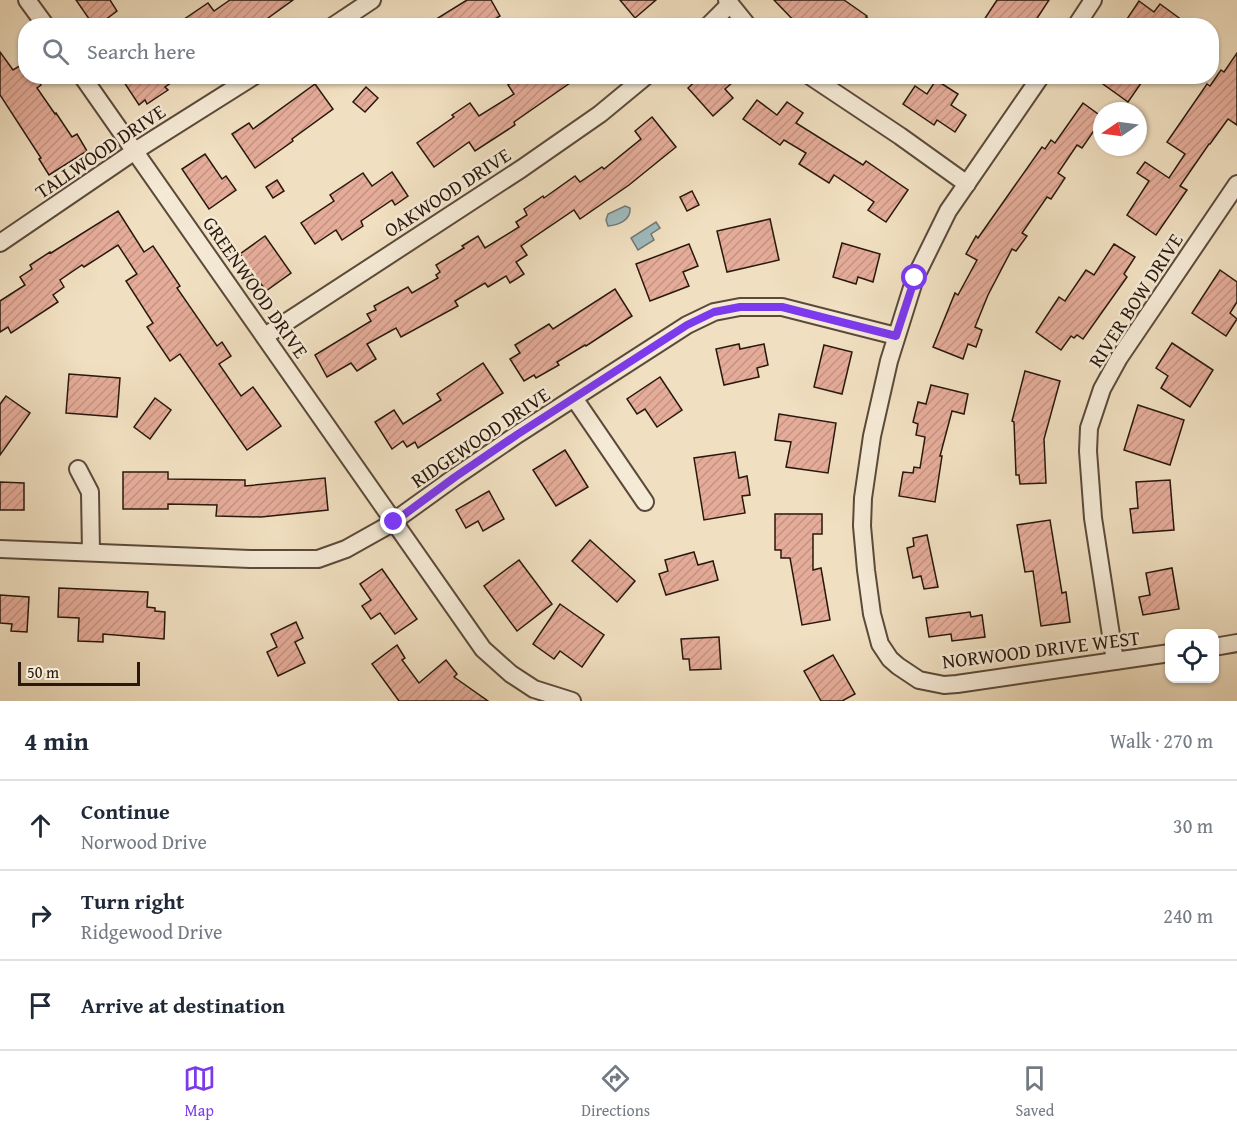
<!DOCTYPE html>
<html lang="en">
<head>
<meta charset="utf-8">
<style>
  body { margin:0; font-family:"Gentium Book Plus",serif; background:#f6f6f7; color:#1f2937 }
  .controls { position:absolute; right:18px; bottom:18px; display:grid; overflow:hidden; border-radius:12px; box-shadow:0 2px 4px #0004 }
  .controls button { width:54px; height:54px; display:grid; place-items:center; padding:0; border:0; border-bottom:2px solid #e0e1e3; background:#fff; color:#1f2937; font:30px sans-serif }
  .compass { position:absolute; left:1093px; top:102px; width:54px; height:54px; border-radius:50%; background:#fff; box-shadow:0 2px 4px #0004; rotate:257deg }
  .scale { position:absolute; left:18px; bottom:15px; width:122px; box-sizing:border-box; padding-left:6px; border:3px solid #29180d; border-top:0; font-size:16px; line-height:21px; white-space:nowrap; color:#29180d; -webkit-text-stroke:4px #f5ead6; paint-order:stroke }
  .stop { position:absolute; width:18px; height:18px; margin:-14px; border:4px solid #7c3aed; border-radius:50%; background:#fff }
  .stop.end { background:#7c3aed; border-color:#fff; box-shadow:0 2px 6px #0008 }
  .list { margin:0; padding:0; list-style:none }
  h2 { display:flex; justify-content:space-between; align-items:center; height:78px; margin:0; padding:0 24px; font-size:26px }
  h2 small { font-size:20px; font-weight:400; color:#747a83 }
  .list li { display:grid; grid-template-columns:39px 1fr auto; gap:18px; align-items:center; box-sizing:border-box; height:90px; padding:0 24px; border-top:2px solid #e0e1e3 }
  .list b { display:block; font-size:22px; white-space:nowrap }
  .list p { margin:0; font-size:20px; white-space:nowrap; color:#747a83 }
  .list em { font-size:20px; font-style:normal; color:#747a83 }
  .icon { flex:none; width:33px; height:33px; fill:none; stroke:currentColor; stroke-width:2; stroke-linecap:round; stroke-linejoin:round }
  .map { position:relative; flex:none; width:1237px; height:701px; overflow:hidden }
  .search { position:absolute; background:#fff; box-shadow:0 2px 4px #0004; left:18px; right:18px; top:18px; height:66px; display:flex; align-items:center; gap:15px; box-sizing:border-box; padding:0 21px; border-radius:24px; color:#747a83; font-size:22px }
  .sheet { height:348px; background:#fff }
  nav { display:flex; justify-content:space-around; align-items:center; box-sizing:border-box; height:84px; border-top:2px solid #e0e1e3; background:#fff; font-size:16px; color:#747a83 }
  nav a { display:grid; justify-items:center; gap:3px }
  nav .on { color:#7c3aed }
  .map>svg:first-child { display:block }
</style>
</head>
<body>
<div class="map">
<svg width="1237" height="701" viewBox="0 0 1237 701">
  <defs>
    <pattern id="building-hatch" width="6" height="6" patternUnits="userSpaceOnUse" patternTransform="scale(1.5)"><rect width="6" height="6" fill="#e5ac99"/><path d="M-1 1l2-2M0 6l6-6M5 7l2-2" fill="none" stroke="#c49383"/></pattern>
  </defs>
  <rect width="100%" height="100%" fill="#f0dfc0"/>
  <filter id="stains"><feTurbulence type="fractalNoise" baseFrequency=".00333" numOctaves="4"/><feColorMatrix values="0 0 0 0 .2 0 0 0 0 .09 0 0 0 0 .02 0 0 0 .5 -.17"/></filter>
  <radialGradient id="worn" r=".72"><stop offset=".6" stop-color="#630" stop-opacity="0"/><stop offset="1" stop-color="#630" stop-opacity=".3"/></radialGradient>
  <g fill="#9fbabd" stroke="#707977" stroke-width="1.5">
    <path d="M625 206 630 208C631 220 619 225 608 226L606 220 608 214Z"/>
    <path d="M656 222 660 228 651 234 654 240 638 250 631 238Z"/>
  </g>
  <g fill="url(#building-hatch)" stroke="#29180d" stroke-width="1.5">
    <path d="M76 0H110L117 11 97 26H94Z"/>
    <path d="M230 0H293L257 26H174L208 3 214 11Z"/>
    <path d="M467 0H491L500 16 487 24 484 19 473 26H425Z"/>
    <path d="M620 0H656L635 18Z"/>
    <path d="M774 0H844L867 16 866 17 879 26H799Z"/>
    <path d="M997 0H1049L1032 26H980Z"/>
    <path d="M1139 1 1154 12 1160 4 1190 26H1136L1127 19Z"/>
    <path d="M0 52 13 70 26 62V76H36L41 85 37 88 55 114 56 113 72 137 77 134 87 151 49 175 39 159 41 158 0 95Z"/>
    <path d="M1237 53V125L1228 119 1210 144H1209L1180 186 1187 190 1156 235 1127 215 1149 181 1137 173 1145 162 1169 178 1185 154 1167 142 1207 84 1210 86 1221 70 1224 72Z"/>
    <path d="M120 76H181L165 87 168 90 147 104 145 100 139 105Z"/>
    <path d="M520 76H580L514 122 515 125 475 151 469 142 434 167 417 143 454 117 452 115 470 103 479 116 514 94 508 85Z"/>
    <path d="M701 76H740L725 89 733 98 713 116 688 88Z"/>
    <path d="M1108 76H1146L1128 102 1103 84Z"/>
    <path d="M936 80 958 94 951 105 966 115 955 132 937 120 934 125 903 104 915 86 927 94Z"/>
    <path d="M315 84 333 109 292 139 293 141 255 168 232 134 249 123 253 129Z"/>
    <path d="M366 87 378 98 365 112 353 102Z"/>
    <path d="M757 100 777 115 787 102 803 113 796 123 863 165 866 161 908 190 886 222 868 210 874 202 834 175 829 183 799 164 806 153 784 140 780 145 743 119Z"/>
    <path d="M1083 103 1102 117V119L1082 148 1077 145 1058 173 1065 178 1051 199 1047 197 1022 233 1027 236 1016 251 1012 249 988 295 975 327 982 330 976 347 968 344 963 359 933 347 955 293 958 295 977 260 966 254 976 236 978 238 1042 147 1045 149 1051 140 1055 143Z"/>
    <path d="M652 117 676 147 629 185 580 219 574 210 521 246 527 255 516 262 524 274 510 283 506 276 488 287 485 283 455 301 458 306 401 337 396 328 367 344 376 359 357 371 351 363 327 377 315 355 371 321 367 314 376 310 374 306 408 287 412 293 438 278 436 275 440 272 436 265 464 248 462 246 478 236 485 248 519 227 516 222 527 215 524 209 543 196 544 198 575 176 580 182 602 167 604 169 641 139 635 131Z"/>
    <path d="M205 154 222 179 226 176 236 190 209 209 182 169Z"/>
    <path d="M392 172 408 196 395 205 392 200 361 221 363 226 342 240 336 230 315 244 301 223 334 201 330 195 363 173 372 186Z"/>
    <path d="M277 180 284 191 273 198 266 187Z"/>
    <path d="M692 191 699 205 687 211 680 197Z"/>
    <path d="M118 211 144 252 153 246 180 286 177 288 217 346 222 342 231 356 219 364 241 396 253 387 281 426 247 450 180 354 170 361 147 327 153 323 126 281 137 274 118 245 84 267 82 265 60 280 64 287 53 295 58 302 11 333 8 327 0 332V301L25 285 20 277 32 269 30 265 50 252 51 253Z"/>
    <path d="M770 219 779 260 727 272 717 231Z"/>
    <path d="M265 236 291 273 266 291 240 254Z"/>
    <path d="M842 243 880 254 873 282 858 277 856 284 833 277Z"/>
    <path d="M689 244 698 266 683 272 689 286 650 301 636 264Z"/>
    <path d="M1114 244 1135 257 1124 274 1127 277 1083 339 1077 335 1074 338 1071 336 1061 350 1036 332 1059 297 1065 301 1086 270 1094 275Z"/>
    <path d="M1220 270 1237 282V302L1230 313 1237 319 1226 336 1192 313Z"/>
    <path d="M615 289 632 316 586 346 585 345 557 362 559 365 536 378 534 375 524 381 510 359 520 353 515 345 549 324 553 329Z"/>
    <path d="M1172 343 1213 370 1190 407 1161 388 1168 376 1156 368Z"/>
    <path d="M739 344 740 349 764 344 768 365 757 368 759 377 724 385 716 349Z"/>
    <path d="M824 345 852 352 842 394 814 387Z"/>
    <path d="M483 363 503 393 418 448 415 442 407 447 403 441 392 449 375 422 394 410 403 424 441 400 437 394Z"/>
    <path d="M1025 371 1060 381 1044 439 1046 483 1020 484 1019 475H1016L1014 422 1012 421Z"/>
    <path d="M69 374 120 378 117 417 66 413Z"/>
    <path d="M660 377 682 410 657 427 645 409 637 414 627 399Z"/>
    <path d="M931 385 968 394 964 414 952 411 940 456H942L935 502 899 496 903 472 913 473 914 467 920 468 925 437 916 435 918 424 913 422 918 402 926 404Z"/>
    <path d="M6 396 30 413 0 455V404Z"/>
    <path d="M155 398 171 410 150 439 134 427Z"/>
    <path d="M1138 405 1184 420 1170 465 1124 450Z"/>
    <path d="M779 414 836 423 828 473 786 467 791 442 775 440Z"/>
    <path d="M565 450 588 487 556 506 533 470Z"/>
    <path d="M735 452 739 478 747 476 750 495 742 496 745 513 704 520 694 458Z"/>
    <path d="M123 472H168V479L245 480V486L325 478 328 510 261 517 216 516 217 505 168 504V509H123Z"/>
    <path d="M1170 480 1174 530 1133 533 1130 509 1138 508 1136 482Z"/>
    <path d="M0 482 24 483V510H0Z"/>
    <path d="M489 491 504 519 483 531 478 521 466 528 456 510Z"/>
    <path d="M775 514H822V534H813V570L821 568 830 620 802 625 790 558H781V550H775Z"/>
    <path d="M1050 520 1062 593 1066 592 1070 622 1041 626 1033 571 1025 572 1017 525Z"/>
    <path d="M927 535 938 587 924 589 921 576 913 578 907 548 914 546 913 538Z"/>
    <path d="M590 540 635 581 617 602 572 561Z"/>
    <path d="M694 552 698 565 713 561 718 580 666 595 659 574 668 571 665 560Z"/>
    <path d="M519 560 552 604 517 631 484 586Z"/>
    <path d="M1172 568 1179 609 1143 615 1139 597 1150 595 1146 573Z"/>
    <path d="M382 569 417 619 395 634 380 613 371 619 362 606 371 600 360 584Z"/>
    <path d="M59 588 148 592 147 607 155 608V611L165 612 164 639 103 634V642L78 641 79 618 58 617Z"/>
    <path d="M0 595 29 597 27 632 11 631 12 624 0 623Z"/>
    <path d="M560 604 604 635 582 667 560 651 554 659 533 644Z"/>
    <path d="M970 612 971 617 982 615 985 637 952 641 951 634 929 637 926 618Z"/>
    <path d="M296 622 303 638 295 642 305 663 278 676 267 652 277 647 271 634Z"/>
    <path d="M719 637 721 669 690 670 689 659H683L681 639Z"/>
    <path d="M397 645 405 658 402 660 419 683 446 660 457 674 454 677 488 701H399L372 664Z"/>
    <path d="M833 655 855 694 842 701H821L804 671Z"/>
  </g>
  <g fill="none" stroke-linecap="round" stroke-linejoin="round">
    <g stroke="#5b4a3a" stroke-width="20">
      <g id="street">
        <path d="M27 0 46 26"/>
        <path d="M727 0 748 26"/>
        <path d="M333 26 372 0"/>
        <path d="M708 26 730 4"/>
        <path d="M1076 26 1093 0"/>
        <path d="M82 76 483 649 511 674 534 689 572 701"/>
        <path d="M810 76 900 136 967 184"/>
        <path d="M1041 76 948 211 915 278 889 361 872 436 863 498 862 526 866 570 872 614 880 644 890 659 898 666 919 680 944 685 957 684 1170 653"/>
        <path d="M0 243 135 151 254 76"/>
        <path d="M265 336 521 169 600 114 646 76"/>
        <path d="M574 398 645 502"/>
        <path d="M78 469 90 492 91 552"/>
        <path d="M0 549 250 559H318L346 549 387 526 455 477 518 434 687 325 714 312 740 307H782L896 336"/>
        <path d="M1214 647 1237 643"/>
        <path d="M1115 661 1093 518 1088 451 1089 428 1102 389 1119 358 1237 184"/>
      </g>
    </g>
    <use href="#street" stroke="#f5ead6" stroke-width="16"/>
  </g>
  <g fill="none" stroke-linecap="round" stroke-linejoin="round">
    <path stroke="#7c3aed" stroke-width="8" d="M394 522 455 477 518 434 687 325 714 312 740 307H782L896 336 915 278"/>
  </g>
  <g text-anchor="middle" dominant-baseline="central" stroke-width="5" stroke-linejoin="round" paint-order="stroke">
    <g font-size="20" fill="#29180d" stroke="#f5ead6">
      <text transform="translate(100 151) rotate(-34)">TALLWOOD DRIVE</text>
      <text transform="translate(447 192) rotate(-33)">OAKWOOD DRIVE</text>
      <text transform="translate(256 287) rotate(55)">GREENWOOD DRIVE</text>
      <text transform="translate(1135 300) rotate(-57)">RIVER BOW DRIVE</text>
      <text transform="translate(480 437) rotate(-34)">RIDGEWOOD DRIVE</text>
      <text transform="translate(1041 649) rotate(-7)">NORWOOD DRIVE WEST</text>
    </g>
  </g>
  <rect width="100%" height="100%" filter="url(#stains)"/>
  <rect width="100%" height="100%" fill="url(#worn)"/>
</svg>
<div class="controls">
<button><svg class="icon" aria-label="locate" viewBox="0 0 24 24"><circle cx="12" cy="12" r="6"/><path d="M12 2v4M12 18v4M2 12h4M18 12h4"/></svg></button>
</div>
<svg class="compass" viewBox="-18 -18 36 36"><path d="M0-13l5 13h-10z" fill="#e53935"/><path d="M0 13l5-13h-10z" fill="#747a83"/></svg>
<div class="scale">50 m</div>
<div class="stop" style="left:915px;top:278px"></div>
<div class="stop end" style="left:394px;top:522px"></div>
<div class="search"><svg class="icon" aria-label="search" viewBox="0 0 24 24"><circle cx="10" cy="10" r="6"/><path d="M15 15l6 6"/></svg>Search here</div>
</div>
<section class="sheet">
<h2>4 min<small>Walk · 270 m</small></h2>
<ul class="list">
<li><svg class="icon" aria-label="ahead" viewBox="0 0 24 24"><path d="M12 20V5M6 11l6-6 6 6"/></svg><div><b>Continue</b><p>Norwood Drive</p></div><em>30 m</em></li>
<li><svg class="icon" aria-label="right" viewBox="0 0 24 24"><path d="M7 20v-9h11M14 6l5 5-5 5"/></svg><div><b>Turn right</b><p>Ridgewood Drive</p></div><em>240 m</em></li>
<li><svg class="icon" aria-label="arrive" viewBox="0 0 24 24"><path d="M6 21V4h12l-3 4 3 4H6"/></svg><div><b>Arrive at destination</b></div></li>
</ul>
</section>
<nav>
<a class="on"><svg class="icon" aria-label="map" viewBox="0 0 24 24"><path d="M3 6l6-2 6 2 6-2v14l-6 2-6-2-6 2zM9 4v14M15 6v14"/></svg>Map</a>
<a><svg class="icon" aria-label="directions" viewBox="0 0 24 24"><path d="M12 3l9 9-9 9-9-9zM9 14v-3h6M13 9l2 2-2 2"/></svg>Directions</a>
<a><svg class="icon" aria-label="saved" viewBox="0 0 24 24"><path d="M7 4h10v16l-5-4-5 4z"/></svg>Saved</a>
</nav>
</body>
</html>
